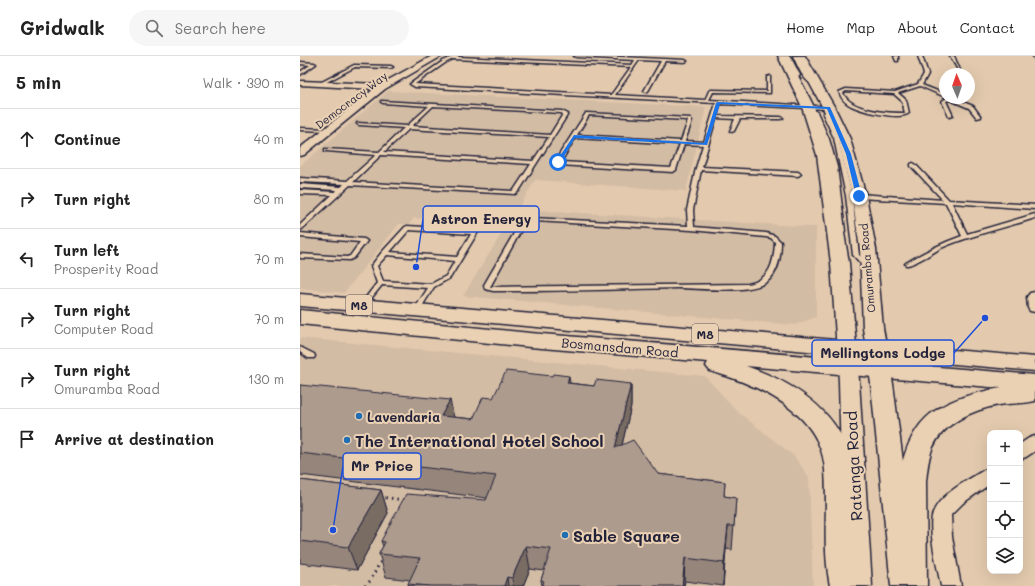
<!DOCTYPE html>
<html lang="en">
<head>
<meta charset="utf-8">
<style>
  body { margin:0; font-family:Mali,sans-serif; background:#f6f6f6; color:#222 }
  .controls { position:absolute; right:12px; bottom:12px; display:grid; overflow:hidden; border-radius:8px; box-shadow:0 4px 16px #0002 }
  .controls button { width:36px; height:36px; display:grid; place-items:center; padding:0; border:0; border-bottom:1px solid #e0e0e0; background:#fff; color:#222; font:20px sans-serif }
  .compass { position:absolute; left:639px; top:12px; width:36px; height:36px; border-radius:50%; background:#fff; box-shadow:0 4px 16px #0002; rotate:358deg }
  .stop { position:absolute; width:12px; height:12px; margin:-9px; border:3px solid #1a73e8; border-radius:50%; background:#fff }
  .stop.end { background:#1a73e8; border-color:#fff; box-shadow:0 1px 4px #0008 }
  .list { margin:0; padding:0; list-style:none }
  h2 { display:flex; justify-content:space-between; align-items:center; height:52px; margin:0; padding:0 16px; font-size:17px }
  h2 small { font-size:13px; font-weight:400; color:#767676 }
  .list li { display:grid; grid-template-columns:26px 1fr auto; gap:12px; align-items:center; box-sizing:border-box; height:60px; padding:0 16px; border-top:1px solid #e0e0e0 }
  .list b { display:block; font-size:15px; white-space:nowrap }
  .list p { margin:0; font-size:13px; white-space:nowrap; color:#767676 }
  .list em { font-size:13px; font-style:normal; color:#767676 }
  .icon { flex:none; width:22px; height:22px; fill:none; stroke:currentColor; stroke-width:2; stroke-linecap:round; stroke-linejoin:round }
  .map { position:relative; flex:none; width:735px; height:530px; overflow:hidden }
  header { display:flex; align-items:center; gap:24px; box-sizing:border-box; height:56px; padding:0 20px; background:#fff; border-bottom:1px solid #e0e0e0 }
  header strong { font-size:19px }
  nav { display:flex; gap:22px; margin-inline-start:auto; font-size:14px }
  .search { width:280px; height:36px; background:#f6f6f6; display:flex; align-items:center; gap:10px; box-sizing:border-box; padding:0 14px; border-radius:22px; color:#767676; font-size:15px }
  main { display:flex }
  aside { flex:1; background:#fff }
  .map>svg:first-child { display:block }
</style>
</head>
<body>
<header>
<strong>Gridwalk</strong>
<div class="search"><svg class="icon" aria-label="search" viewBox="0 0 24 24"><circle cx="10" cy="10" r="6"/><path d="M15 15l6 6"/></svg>Search here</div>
<nav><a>Home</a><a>Map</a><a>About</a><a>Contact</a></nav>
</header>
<main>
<aside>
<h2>5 min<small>Walk · 390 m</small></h2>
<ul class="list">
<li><svg class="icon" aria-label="ahead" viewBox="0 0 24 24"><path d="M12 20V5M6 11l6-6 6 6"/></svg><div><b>Continue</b></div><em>40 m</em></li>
<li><svg class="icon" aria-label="right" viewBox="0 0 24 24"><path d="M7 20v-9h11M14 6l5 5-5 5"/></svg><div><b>Turn right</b></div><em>80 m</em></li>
<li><svg class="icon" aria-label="left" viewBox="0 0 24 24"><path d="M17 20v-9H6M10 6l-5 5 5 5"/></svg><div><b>Turn left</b><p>Prosperity Road</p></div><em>70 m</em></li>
<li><svg class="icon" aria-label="right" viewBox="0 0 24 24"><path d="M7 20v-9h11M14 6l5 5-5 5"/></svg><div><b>Turn right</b><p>Computer Road</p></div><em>70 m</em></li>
<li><svg class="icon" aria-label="right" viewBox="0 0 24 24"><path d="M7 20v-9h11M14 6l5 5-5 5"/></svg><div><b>Turn right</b><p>Omuramba Road</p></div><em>130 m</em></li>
<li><svg class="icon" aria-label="arrive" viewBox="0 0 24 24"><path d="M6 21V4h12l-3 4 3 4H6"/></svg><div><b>Arrive at destination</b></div></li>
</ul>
</aside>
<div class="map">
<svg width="735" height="530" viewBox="0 0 735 530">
  <rect width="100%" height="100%" fill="#e3caae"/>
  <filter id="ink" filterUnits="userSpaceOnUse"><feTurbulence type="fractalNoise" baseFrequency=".025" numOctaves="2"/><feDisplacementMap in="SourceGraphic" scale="8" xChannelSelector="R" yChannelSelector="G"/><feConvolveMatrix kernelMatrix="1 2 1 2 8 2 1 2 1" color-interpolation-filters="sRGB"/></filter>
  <g filter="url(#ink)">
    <g fill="#d3bca4">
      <path d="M88 35 406 51 386 135 235 124 218 153 516 171V261L495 269 163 240 207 169 114 162 109 168H99L44 237 0 232V110Z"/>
      <path d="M0 282 405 320 438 356 494 400 509 421 513 530H0Z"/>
    </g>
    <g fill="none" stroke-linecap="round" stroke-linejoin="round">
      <g stroke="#22223b" stroke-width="3">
        <g id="service">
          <path d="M154 0H159L158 1 332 9 335 4 276 1 274 0H299L385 4 387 5 385 6 365 5 348 35 346 36 344 35 361 5 339 4 315 39 405 44 409 35 411 34 467 35V21L470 20V37L413 36 409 44 531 51 532 54 527 58 538 82 552 140 559 199 570 211 569 212H565L553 199 546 140 534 82 523 58 528 53 420 48 417 60 481 61 483 62 481 63H440L434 75 432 76 430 75 435 63 416 62 402 111 498 116 501 118 498 120 401 114 393 154 394 171 466 177 475 180 481 186C481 200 478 219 465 227 446 238 400 232 377 232 324 233 270 235 216 235H193L185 233 184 229 220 167 232 162 388 170 387 154 396 112 403 89 384 88 376 114 373 116 259 109 257 108 255 105 286 57 390 62 392 65 385 85 404 86 416 47 115 31 110 28 143 5ZM153 3 331 11 311 39 115 28 145 7ZM289 59 387 64 388 65 381 85 277 79ZM275 82 380 88 371 112 261 106ZM235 165 391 174 466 181 471 182 475 186C474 207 470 224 448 228L190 231 224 169Z"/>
          <path d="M486 0H490L500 19 499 20 496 19Z"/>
          <path d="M493 0H497L510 23 516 27V29C504 28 498 10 493 0Z"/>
          <path d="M594 0H598V5H596Z"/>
          <path d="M618 0H622L628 18 622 29 645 38V41L620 30 598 37 606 44 609 57C601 65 558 55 548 48 543 45 541 41 539 36L546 33 595 36 618 28 624 18ZM546 35 594 38 602 45 605 57C587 57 551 55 543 37Z"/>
          <path d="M650 0H654L660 14H658Z"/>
          <path d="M733 0H735V2H734Z"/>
          <path d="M0 6 14 7 16 8 0 19V16L10 9 0 8Z"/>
          <path d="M54 9 91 10 93 11 91 12 55 11 21 29 18 28Z"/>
          <path d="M647 42H653L673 50 681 61 677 62 669 52 650 44 646 45 653 60 649 61 642 45Z"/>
          <path d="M81 45 262 55 268 58 219 135 215 138 50 129 2 173 0 174V169L32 139 0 138V134L35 136 37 134 0 132V128L41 131 44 128 0 126V122L47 125 76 99 27 95H25V93L79 96 104 72 59 69 57 68V67L107 70 129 50 83 47 81 46ZM133 50 261 57 263 58 250 79 112 70ZM109 73 249 81 233 105 84 96ZM81 99 231 108 214 134 212 135 53 126Z"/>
          <path d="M513 55 517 56 529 83 537 111 545 175 542 177 539 175 531 111 525 83 513 56Z"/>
          <path d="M0 72 28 73 30 74 28 75 0 74Z"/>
          <path d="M613 107 615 108 649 144 735 149V153L652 147 667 178 735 158V162C704 172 671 179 641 192 634 196 612 210 606 209L605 208 606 207C624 196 642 187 662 180L646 147 559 142 556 140 559 138 643 144 611 110V108Z"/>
          <path d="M107 170 175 174 178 176 150 222 134 231 119 255 117 256 114 254 128 232 82 229 65 250H61L60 249 77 227 71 210 82 196 83 195 105 171ZM109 174 171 178 157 201 90 196ZM87 199 155 205 146 220 131 228 83 225 77 210Z"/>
          <path d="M0 177 64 183 67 185 54 202 50 204 0 202V198L47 201 50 200 60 186 0 181Z"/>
          <path d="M0 291 14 298 15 300 14 302H8L0 296Z"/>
        </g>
      </g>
      <g stroke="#22223b" stroke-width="3">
        <g id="minor">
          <path d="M132 0H142L85 33 4 99 0 100V92L74 33 0 29V25L81 28Z"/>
          <path d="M735 236V256L730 255 728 252 727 241 730 237Z"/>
          <path d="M735 380V395L726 401 720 403V388L729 382Z"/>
          <path d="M690 412V428L663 447 651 459 652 481 661 530H641C638 513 627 472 633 457 639 439 668 424 684 414Z"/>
        </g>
      </g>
      <g stroke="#22223b" stroke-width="3">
        <g id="secondary">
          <path d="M478 0H488L514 51 531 99 549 207 559 325 572 530H544L539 325 531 207 517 99 502 51Z"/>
          <path d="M495 0H505L535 52 550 83 566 140 576 193 583 272 593 328 619 530H591L571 328 563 272 560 193 552 140 538 83 523 52Z"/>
        </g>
      </g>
      <g stroke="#22223b" stroke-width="3">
        <g id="primary">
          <path d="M0 238 735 301V315L0 250Z"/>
          <path d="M0 254 230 277 735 319V345C723 348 710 347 699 349 672 354 643 367 632 393 628 404 627 415 626 426L627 530H595C596 481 588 399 626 362 645 344 676 336 702 332L446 310C495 327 542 356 553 412 556 430 555 450 555 470 555 490 557 510 562 530H530C522 491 528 453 525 414 521 356 459 329 410 315L406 310 408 306 230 291 0 268Z"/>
        </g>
      </g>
      <g stroke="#22223b" stroke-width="3" stroke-dasharray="1.5 4" stroke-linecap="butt">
        <path d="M80 441 105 444"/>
        <path d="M65 530 70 525 82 503"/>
      </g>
      <use href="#service" fill="#ebd1b3" fill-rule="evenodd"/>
      <use href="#minor" fill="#ebd1b3" fill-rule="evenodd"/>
      <use href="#secondary" fill="#ebd1b3" fill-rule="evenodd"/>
      <use href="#primary" fill="#ebd1b3" fill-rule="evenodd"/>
    </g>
    <g fill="#95857a" stroke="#22223b">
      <path d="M270 327 294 330 331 328V350L322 389 358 418 425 426 424 440 436 442 432 494 426 493 423 530 385 525 384 530H242L241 524 244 515 230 513 223 530H109L108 528 110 524 86 521 79 498 83 490 81 485 186 444 187 442 0 419V329L154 361 173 363 193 342Z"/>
      <path d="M0 424 81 434 88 457 57 514 0 507Z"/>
    </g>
    <g fill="#796c63" stroke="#22223b">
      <path d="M269 320 272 342 267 327Z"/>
      <path d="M331 328V350L316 415 315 392Z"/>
      <path d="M150 344 155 366 141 360Z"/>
      <path d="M81 434 88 457 57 514 48 491Z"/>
      <path d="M428 470 426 493 423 530 424 507Z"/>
      <path d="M226 490 230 513 223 530H213L212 522Z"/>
      <path d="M385 502 384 530H382Z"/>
      <path d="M207 521 208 530H204Z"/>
    </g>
    <g fill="#ad9b8e" stroke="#22223b">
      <path d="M206 315 252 320 253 318 269 320 267 327 294 330 296 324 331 328 315 392 333 384 358 418 425 426 424 440 436 442 434 470H428L424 507 385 502 382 530H242L244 525 241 524 251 493 226 490 212 522 207 521 204 530H130L108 528 120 502 79 498 85 486 81 485 106 438 186 444 196 420 0 397V329L150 344 141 360 173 363 183 341 193 342Z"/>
      <path d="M0 424 81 434 48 491 0 485Z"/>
    </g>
  </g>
  <path fill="#1a73e8" d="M418 46 530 51 551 98 562 140 559 142 556 140 546 98 527 53 420 48 407 89 275 82 260 107 256 106 274 79 404 87 416 47Z"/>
  <g fill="#1f6fb2" stroke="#ebd1b3" stroke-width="1.5">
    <circle cx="59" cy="360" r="4"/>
    <circle cx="47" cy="384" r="4"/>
    <circle cx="265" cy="479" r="4"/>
  </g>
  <g text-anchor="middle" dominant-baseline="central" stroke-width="4" stroke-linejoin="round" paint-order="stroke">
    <g font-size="11" fill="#22223b" stroke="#ebd1b3">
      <text transform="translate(51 44) rotate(-37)">Democracy Way</text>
      <text transform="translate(567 212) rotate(-95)">Omuramba Road</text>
    </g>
    <g fill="#ebd1b3" stroke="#5e565f" stroke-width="1">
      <rect x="46" y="239" width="26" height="20" rx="3"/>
      <rect x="392" y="268" width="26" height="20" rx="3"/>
    </g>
    <g font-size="12" font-weight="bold" fill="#22223b">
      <text x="59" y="249">M8</text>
      <text x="405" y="278">M8</text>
    </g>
    <g font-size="13" fill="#22223b" stroke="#ebd1b3">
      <text transform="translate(320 291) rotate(5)">Bosmansdam Road</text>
    </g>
    <g font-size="13" font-weight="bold" fill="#22223b" stroke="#ebd1b3" text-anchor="start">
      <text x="67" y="360">Lavendaria</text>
    </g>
    <g font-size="16" font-weight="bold" fill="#22223b" stroke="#ebd1b3" text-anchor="start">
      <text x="55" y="384">The International Hotel School</text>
      <text x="273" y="479">Sable Square</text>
    </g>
    <g font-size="16" fill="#22223b" stroke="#ebd1b3">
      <text transform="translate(553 410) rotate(-93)">Ratanga Road</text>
    </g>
  </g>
  <path fill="none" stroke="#1d4ed8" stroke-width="1.5" d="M116 211L123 163M685 262L654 297M33 474L43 410"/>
  <g fill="#1d4ed8" stroke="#ebd1b3" stroke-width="1.5">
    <circle cx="116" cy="211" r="4"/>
    <circle cx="685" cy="262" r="4"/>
    <circle cx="33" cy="474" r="4"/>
  </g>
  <g fill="#ebd1b3" stroke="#1d4ed8" stroke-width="1.5">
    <rect x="123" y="150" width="116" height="26" rx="4"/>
    <rect x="512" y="284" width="142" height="26" rx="4"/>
    <rect x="43" y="397" width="78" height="26" rx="4"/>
  </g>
  <g font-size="14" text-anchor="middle" font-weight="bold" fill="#22223b">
    <text x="181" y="168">Astron Energy</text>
    <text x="583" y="302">Mellingtons Lodge</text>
    <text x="82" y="415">Mr Price</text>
  </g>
</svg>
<div class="controls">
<button>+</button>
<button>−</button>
<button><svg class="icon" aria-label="locate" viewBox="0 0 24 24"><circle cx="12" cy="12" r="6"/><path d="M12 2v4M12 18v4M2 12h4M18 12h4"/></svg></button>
<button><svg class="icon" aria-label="layers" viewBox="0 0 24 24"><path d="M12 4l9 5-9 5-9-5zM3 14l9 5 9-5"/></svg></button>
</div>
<svg class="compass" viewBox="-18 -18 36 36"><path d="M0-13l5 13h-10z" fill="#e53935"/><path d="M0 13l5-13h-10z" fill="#767676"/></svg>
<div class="stop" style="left:258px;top:106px"></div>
<div class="stop end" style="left:559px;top:140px"></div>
</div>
</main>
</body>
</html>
